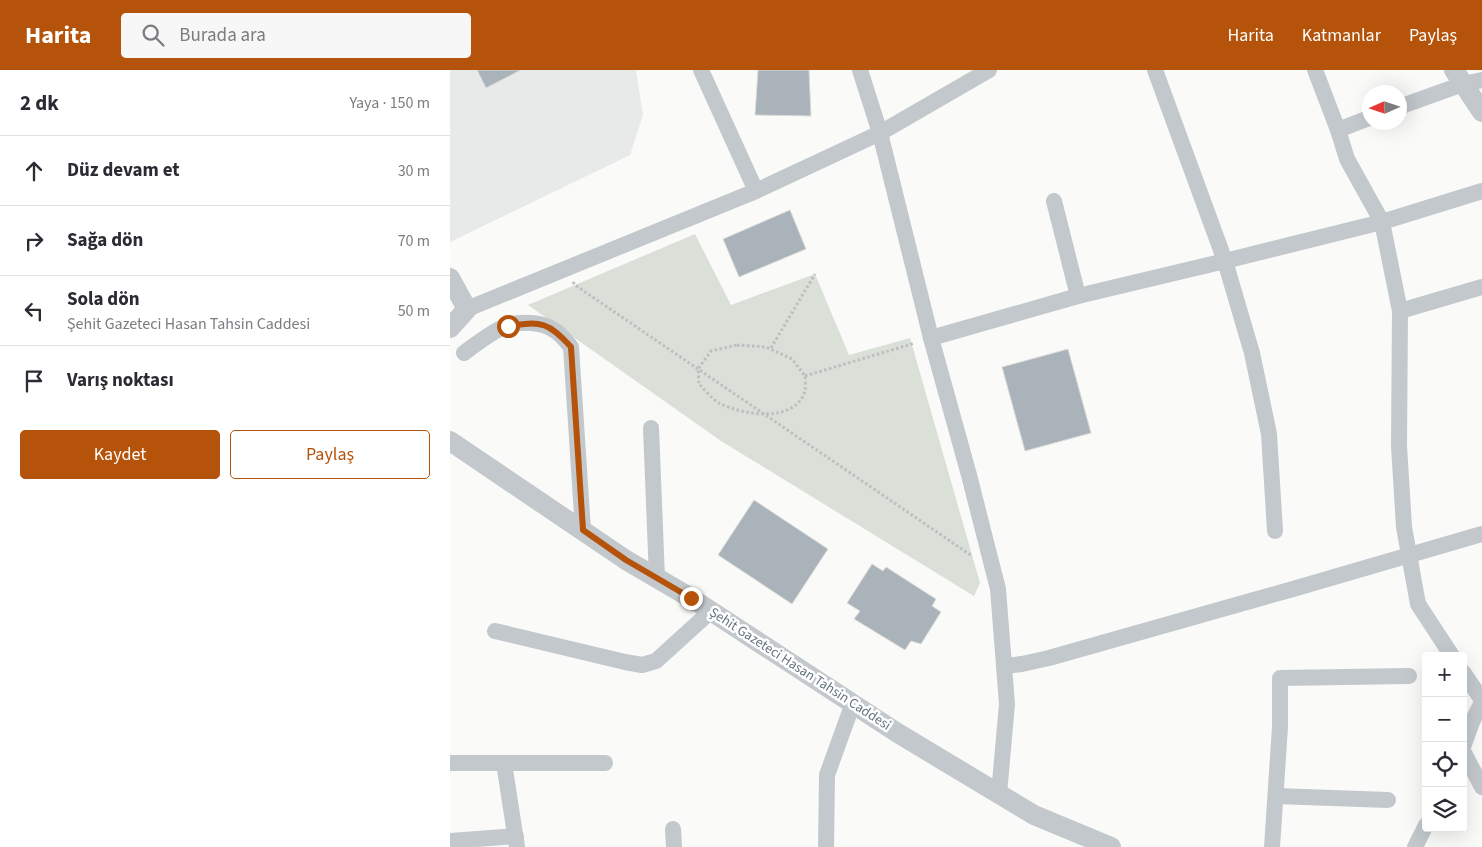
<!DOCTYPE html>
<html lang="tr">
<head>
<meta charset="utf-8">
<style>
  body { margin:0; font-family:"Source Sans 3",sans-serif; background:#f7f7f7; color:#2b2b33 }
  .controls { position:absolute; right:15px; bottom:15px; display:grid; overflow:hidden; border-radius:5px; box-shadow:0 5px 20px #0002 }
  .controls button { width:45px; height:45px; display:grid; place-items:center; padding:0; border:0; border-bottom:1px solid #e1e1e2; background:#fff; color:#2b2b33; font:25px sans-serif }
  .compass { position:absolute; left:912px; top:15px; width:45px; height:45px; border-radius:50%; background:#fff; box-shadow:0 5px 20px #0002; rotate:267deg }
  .stop { position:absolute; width:15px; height:15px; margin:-11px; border:4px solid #b45309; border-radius:50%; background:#fff }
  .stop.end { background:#b45309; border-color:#fff; box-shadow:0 1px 5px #0008 }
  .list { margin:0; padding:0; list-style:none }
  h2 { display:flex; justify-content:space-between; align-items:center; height:65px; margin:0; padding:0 20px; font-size:21px }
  h2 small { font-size:16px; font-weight:400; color:#7c7c81 }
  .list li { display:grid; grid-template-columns:32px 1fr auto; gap:15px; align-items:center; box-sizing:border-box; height:70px; padding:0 20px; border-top:1px solid #e1e1e2 }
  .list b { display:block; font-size:19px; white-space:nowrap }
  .list p { margin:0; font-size:16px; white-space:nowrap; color:#7c7c81 }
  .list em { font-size:16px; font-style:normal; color:#7c7c81 }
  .actions { display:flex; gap:10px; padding:15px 20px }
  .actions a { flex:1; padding:11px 0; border:1px solid #b45309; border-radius:5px; text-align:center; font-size:18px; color:#b45309 }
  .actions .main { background:#b45309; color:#fff }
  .icon { flex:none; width:28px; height:28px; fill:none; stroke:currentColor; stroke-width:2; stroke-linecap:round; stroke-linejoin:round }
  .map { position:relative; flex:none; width:1032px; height:777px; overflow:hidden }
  header { display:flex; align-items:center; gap:30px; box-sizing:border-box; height:70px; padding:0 25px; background:#b45309; color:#fff }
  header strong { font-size:24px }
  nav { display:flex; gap:28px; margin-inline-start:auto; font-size:18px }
  .search { width:350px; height:45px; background:#f7f7f7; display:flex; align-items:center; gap:12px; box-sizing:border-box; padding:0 18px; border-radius:5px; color:#7c7c81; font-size:19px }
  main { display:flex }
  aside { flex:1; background:#fff }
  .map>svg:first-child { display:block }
</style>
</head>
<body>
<header>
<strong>Harita</strong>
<div class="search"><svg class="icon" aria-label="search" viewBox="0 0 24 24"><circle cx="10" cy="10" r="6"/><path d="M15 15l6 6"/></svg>Burada ara</div>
<nav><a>Harita</a><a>Katmanlar</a><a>Paylaş</a></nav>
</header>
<main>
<aside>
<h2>2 dk<small>Yaya · 150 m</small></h2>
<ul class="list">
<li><svg class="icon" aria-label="ahead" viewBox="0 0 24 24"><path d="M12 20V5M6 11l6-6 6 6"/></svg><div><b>Düz devam et</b></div><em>30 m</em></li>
<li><svg class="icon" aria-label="right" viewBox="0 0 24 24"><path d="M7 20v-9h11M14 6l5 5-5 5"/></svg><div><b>Sağa dön</b></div><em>70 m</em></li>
<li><svg class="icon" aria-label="left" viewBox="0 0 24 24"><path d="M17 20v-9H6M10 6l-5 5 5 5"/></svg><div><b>Sola dön</b><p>Şehit Gazeteci Hasan Tahsin Caddesi</p></div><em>50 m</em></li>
<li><svg class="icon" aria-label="arrive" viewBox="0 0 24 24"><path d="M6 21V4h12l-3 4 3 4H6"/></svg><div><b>Varış noktası</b></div></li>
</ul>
<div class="actions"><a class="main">Kaydet</a><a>Paylaş</a></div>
</aside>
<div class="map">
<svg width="1032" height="777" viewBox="0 0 1032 777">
  <rect width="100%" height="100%" fill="#fafaf8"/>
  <path fill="#e8e9e9" d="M0 0H186L193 45 180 85 0 172Z"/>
  <path fill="#dadfd7" d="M245 164 281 235 365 204 399 285 460 268 530 513 524 526 271 371 78 235Z"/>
  <g fill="#aab3b9" stroke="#dcdcda">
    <path d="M27 0H71L36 18Z"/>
    <path d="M308 0H359L361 46 305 45Z"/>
    <path d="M340 140 356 179 289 207 273 169Z"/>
    <path d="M618 279 641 363 575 381 552 297Z"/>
    <path d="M304 430 378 479 342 534 268 485Z"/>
    <path d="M422 494 433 501 436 497 486 529 482 536 491 542 471 574 461 571 455 580 404 549 410 541 397 533Z"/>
  </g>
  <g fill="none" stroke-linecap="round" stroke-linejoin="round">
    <g stroke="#bbbfc2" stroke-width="3" stroke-dasharray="2.5 2.5" stroke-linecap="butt">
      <path d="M123 212 125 215 522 486"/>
      <path d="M287 275 316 277 342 289 355 306C355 310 356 317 355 321 345 354 292 345 269 333 262 329 255 320 249 314L248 299 261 281Z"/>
      <path d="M321 278 365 204"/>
      <path d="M355 306 465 273"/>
    </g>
    <g stroke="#c3c8cc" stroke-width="16">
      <path d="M251 0 306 121"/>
      <path d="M410 0 430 63 481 268 519 405 548 519 557 634 549 724"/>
      <path d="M705 0 775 191 802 283 819 364 825 461"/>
      <path d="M865 0 888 60 897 89 932 152 950 241 949 376 954 457 968 534 1002 586"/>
      <path d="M949 37 1013 14 1032 10"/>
      <path d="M888 60 919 48"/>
      <path d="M604 131 628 226"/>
      <path d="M17 239 306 121 430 63 539 0"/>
      <path d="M950 241 1032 217"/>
      <path d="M481 268 628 226 775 191 932 152 1032 121"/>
      <path d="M14 283C26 274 44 260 58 255 72 251 92 252 104 260 111 264 116 271 121 277L133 460"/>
      <path d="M201 358 207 508"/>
      <path d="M45 561 175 592 192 595 206 591 261 541"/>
      <path d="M554 596 572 594 599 588 843 519 1032 464"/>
      <path d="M1013 602 1032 630"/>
      <path d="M1013 677 1022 652 1032 632"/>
      <path d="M1013 681 1032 717"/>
      <path d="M0 693H155"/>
      <path d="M54 693 67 777"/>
      <path d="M826 726 938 730"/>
      <path d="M223 759 224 777"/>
      <path d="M0 771 66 766"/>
      <path d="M376 777 377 705 403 633"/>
      <path d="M822 777 830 657V608L959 606"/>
      <path d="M965 777 976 755"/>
    </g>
    <g stroke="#c3c8cc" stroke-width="20">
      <path d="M1004 0 1032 42"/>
      <path d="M0 208 17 239 0 258"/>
      <path d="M0 371 176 490 241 528 446 662 584 745 661 777"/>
    </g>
  </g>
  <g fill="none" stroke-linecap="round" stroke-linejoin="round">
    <path stroke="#b45309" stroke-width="6" d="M58 256C92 251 98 252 121 277L133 460 176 490 241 528"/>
  </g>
  <g text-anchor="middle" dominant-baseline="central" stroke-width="5" stroke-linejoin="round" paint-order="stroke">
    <g font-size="14" fill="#657683" stroke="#fff">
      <text transform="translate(350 599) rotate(33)">Şehit Gazeteci Hasan Tahsin Caddesi</text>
    </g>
  </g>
</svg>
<div class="controls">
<button>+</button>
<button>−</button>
<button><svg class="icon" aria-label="locate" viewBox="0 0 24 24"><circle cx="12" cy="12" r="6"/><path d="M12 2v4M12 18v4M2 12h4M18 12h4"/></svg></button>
<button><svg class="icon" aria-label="layers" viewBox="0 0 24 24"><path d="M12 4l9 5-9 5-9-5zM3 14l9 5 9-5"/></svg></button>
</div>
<svg class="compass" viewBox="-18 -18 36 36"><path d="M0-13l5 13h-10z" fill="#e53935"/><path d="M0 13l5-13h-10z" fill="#7c7c81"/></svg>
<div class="stop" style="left:58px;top:256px"></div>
<div class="stop end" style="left:241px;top:528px"></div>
</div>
</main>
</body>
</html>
